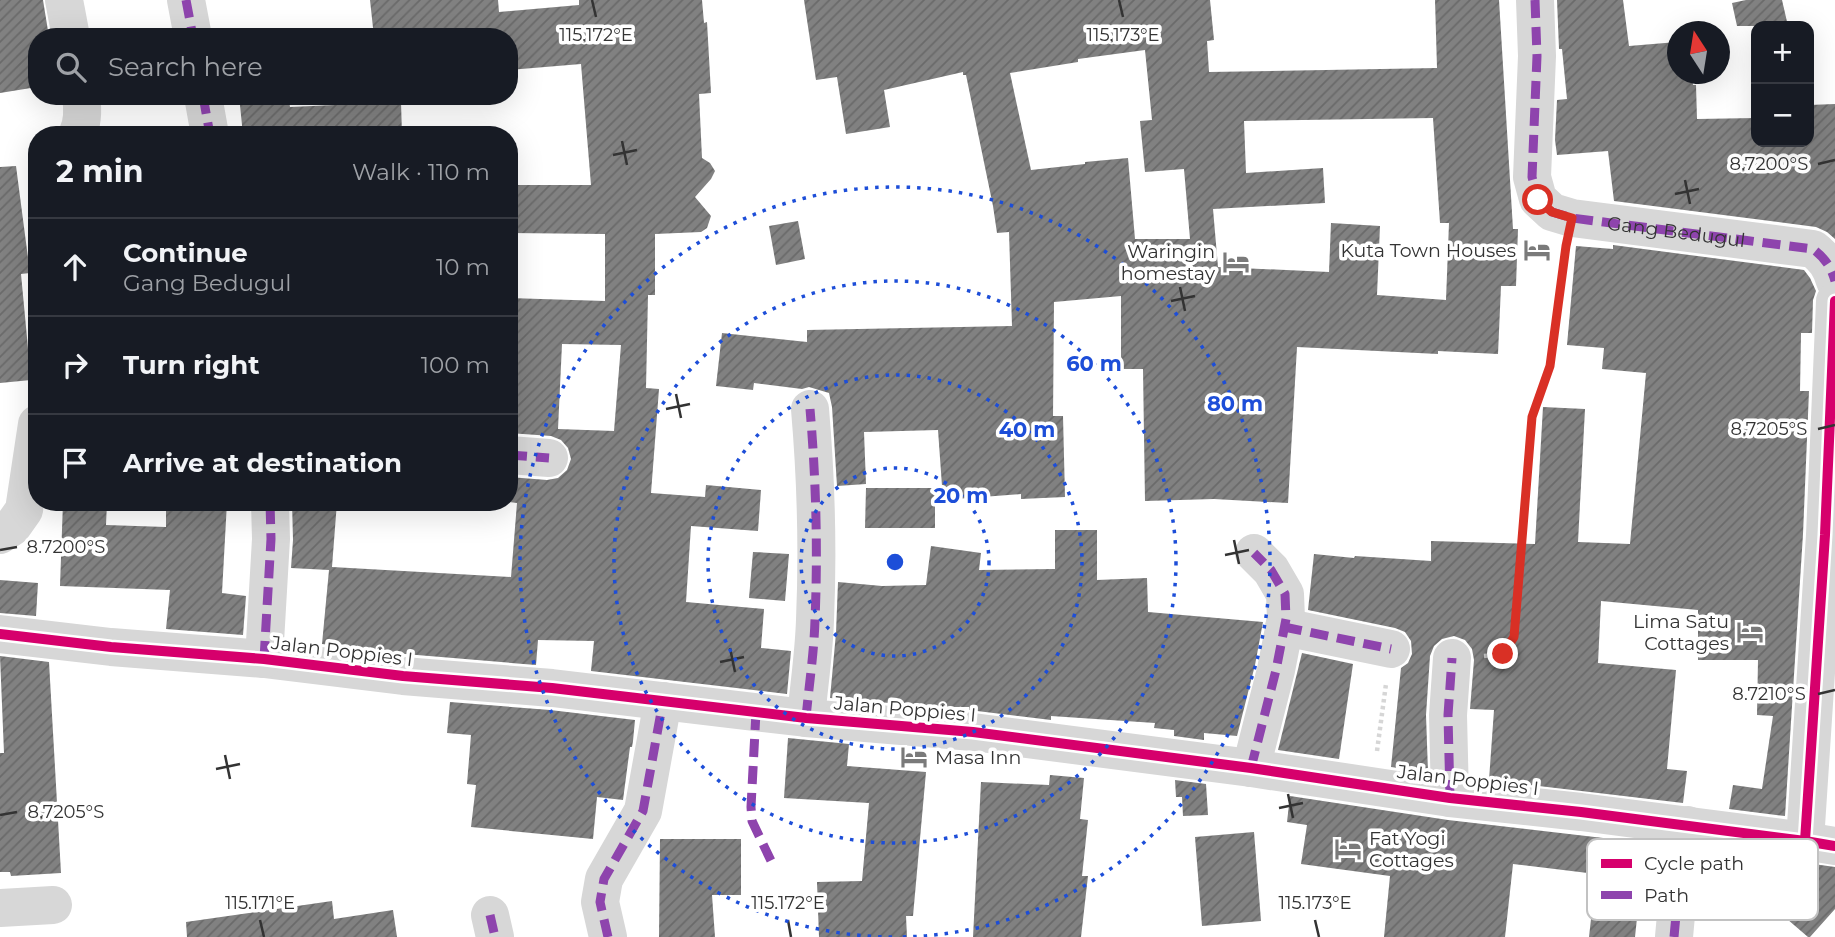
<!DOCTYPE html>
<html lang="en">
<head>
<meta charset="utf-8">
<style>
  body { margin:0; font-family:Montserrat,sans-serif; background:#242831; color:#f1f3f6 }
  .controls { position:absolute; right:21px; top:21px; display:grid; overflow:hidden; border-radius:14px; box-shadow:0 7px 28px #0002 }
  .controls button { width:63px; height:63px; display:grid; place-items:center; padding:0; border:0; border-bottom:2px solid #363941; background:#171b24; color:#f1f3f6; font:35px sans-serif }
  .compass { position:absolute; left:1667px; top:21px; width:63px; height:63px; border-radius:50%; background:#171b24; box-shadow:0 7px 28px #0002; rotate:348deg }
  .stop { position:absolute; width:21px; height:21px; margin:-16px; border:5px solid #d93025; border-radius:50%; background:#fff }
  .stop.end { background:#d93025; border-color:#fff; box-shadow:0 2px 7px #0008 }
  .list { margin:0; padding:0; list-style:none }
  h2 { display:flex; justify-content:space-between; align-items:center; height:91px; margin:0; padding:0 28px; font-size:30px }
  h2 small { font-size:23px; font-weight:400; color:#9ea1a6 }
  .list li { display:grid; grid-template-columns:46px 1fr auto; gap:21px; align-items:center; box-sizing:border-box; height:98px; padding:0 28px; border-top:2px solid #363941 }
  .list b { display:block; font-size:26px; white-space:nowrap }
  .list p { margin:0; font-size:23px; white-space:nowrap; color:#9ea1a6 }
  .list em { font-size:23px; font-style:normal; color:#9ea1a6 }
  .icon { flex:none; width:38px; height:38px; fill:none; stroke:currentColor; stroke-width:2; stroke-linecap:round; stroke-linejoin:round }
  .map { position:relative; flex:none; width:1835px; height:937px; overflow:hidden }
  .search { position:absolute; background:#171b24; box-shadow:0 7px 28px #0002; left:28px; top:28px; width:490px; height:77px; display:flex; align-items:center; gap:18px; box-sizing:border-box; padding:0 24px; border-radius:28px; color:#9ea1a6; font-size:26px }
  .panel { position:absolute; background:#171b24; box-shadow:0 7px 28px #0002; left:28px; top:126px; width:490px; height:385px; border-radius:28px }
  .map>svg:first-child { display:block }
</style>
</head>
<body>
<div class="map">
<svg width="1835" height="937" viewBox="0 0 1835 937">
  <defs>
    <pattern id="building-hatch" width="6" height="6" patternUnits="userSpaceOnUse" patternTransform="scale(1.75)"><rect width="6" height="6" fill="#818181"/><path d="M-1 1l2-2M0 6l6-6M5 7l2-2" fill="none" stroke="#6a6a6a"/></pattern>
  </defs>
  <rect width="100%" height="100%" fill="#fff"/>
  <g fill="url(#building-hatch)" fill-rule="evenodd">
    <path d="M0 0H43L49 37H37V87L0 93Z"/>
    <path d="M370 0H498L499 12 579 5V0H702L704 23 707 22 711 93 699 94 702 158 710 163 715 171 711 179 695 197 711 216 707 228 701 232 655 234V295H648L646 388 659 389 651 493 705 497 706 485 761 490 758 531 691 526 686 602 764 609 761 648 791 651 787 694 591 671 594 641 538 640 536 665 405 654 322 644 329 570 291 568 293 540 292 502H337L332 567 511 577 517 503 509 502V477L547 480 558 478 567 470 571 459 568 448 561 440 551 436 509 433V298L605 301V234L509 233V185H591L581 64 509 70V37H374ZM562 344 621 345 614 431 558 429Z"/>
    <path d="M804 0H1210L1214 40 1207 41 1209 72 1437 68 1435 0H1499L1513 229H1518L1516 286H1501L1498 354 1438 351V354L1297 347 1288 503 1214 499 1145 501 1143 369H1121V296L1054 302 1053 416H1063L1065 497 1021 499V494L943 500 938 430 864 432 866 484 837 486 832 407 829 393 809 387 802 389 754 383 753 390 716 386 722 333 807 342V330L1012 326 1009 232 997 233 993 206 966 75H963V72L884 90 890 127 846 134 837 77 816 80ZM1145 50 1152 120 1140 121 1145 172 1184 169 1190 239H1135L1128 158 1085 162V164L1031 170 1010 73 1078 62V59ZM1433 118 1440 223H1449L1446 300 1377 295 1380 226 1331 223 1329 272 1218 267 1213 209 1325 203 1323 168 1246 173 1244 121Z"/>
    <path d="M1557 0H1623L1629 46 1677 42V74H1692L1693 85H1696L1697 119 1756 118V142H1809V105L1835 104V239L1827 232 1816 227 1614 201 1608 151 1557 155 1555 140 1557 100 1567 99 1562 49H1559Z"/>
    <path d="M1746 0H1782L1788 26H1737L1732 3Z"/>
    <path d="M289 101 290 107 401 102 402 135H243L240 105Z"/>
    <path d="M16 166 30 273 21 274 31 380 0 383V167Z"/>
    <path d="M798 221 805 259 776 265 769 226Z"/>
    <path d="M1613 245 1804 270 1810 278 1816 291 1813 300 1812 333H1801L1800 391H1809L1803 534 1785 816 1729 809 1733 785 1762 789 1773 716 1757 715 1758 660H1698V610L1601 601 1598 663 1676 670 1667 769 1687 771 1683 803 1489 780 1494 710 1470 709 1474 660 1472 649 1465 640 1454 636 1442 639 1434 646 1430 656 1426 715 1428 772 1391 767 1401 668 1408 663 1412 654 1411 641 1405 632 1395 628 1308 610 1314 554 1354 558 1355 556 1431 561V541L1535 544 1543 407 1585 409 1578 542 1630 544 1646 373 1602 369 1604 348 1567 345 1576 246 1613 249Z"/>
    <path d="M866 488H935V528H865Z"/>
    <path d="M63 502H107L106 525 166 527V502H227L222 593 246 596 243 635 166 629 170 590 60 586Z"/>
    <path d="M1055 530H1097V580L1147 578 1148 612 1263 622 1255 665 1237 736 1204 733V740L1174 736V730L1154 728 1155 723 1051 716V720L969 710V707H937L830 698 836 633 838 582 882 586 926 585 931 546 981 553 979 570 1055 569Z"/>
    <path d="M753 552 789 554 785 601 749 598Z"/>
    <path d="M0 580 38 583 36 616 0 613Z"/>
    <path d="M1302 653 1353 664 1339 759 1278 750Z"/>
    <path d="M0 656 49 662 61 873 11 876 10 872H0V753H4Z"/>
    <path d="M450 702 550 710 635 720 633 741 632 747H630L623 800 597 797 593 839 471 827 476 785 467 784 471 735 447 733Z"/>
    <path d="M788 738 849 744 847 766 926 772 913 916H906L907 937H819L817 882 862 881 869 803 784 798Z"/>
    <path d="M1050 775 1084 778 1080 819 1088 820 1082 876H1088L1081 937H973L981 782 1049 785Z"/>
    <path d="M1175 780 1206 784 1208 815 1183 816 1182 797H1176Z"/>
    <path d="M1290 796 1448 820 1663 845 1658 882 1641 880 1635 937H1589L1596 874 1513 864 1505 937H1384L1390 876 1301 864 1307 825 1287 822Z"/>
    <path d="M1254 832 1261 921 1202 926 1195 837Z"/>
    <path d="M660 839H741V895H712L715 937H659Z"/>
    <path d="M1799 862 1835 867V909L1810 937H1808L1787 919 1812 890 1791 872Z"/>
    <path d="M332 901 334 919 393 910 397 937H187L186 922Z"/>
  </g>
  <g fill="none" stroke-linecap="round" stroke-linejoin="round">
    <g stroke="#d6d6d6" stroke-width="4.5" stroke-dasharray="3.5 3.5" stroke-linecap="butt">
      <path d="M1484 656 1503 654 1514 637 1532 417 1551 366 1565 250"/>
      <path d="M1377 751 1386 684"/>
    </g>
    <g stroke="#d7d7d7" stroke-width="38">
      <path d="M64 0 71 37"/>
      <path d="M186 0 193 37"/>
      <path id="s1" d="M1535 0 1537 56 1532 177 1538 199 1552 212 1572 218 1813 249C1825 258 1831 267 1835 281"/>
      <path d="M203 96 210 135"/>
      <path d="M77 135C83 123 83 109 81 96"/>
      <path d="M509 455 549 458"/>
      <path d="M0 535 12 527 24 510 37 424"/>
      <path d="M1284 627 1391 649"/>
      <path d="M0 634 111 647 264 659 403 676 552 688 806 718 973 732 1251 768 1450 798 1581 812 1805 841 1835 846"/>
      <path d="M264 659 271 539 270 502"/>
      <path d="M806 718C809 685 814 653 815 620 818 550 816 479 810 409"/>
      <path d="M1251 768 1276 670 1286 619 1285 594 1271 570 1254 553"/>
      <path d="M1450 798 1448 715 1452 658"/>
      <path d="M1805 841 1825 535 1835 301"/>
      <path d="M0 908 53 905"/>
      <path d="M490 915 495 937"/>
      <path d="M608 937 600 902 604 879 643 811 663 701"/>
      <path d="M1674 937 1678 893 1688 825"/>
    </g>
    <g stroke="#8e44ad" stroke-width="9" stroke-dasharray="18 9" stroke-linecap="butt">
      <path d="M186 0 193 37"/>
      <path d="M1535 0 1537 56 1532 177 1538 199 1552 212 1572 218 1813 249C1825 258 1831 267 1835 281"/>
      <path d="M203 96 210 135"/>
      <path d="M509 455 549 458"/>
      <path d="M1284 627 1391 649"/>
      <path d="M264 659 271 539 270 502"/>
      <path d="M756 712 751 807 752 821 773 865"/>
      <path d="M806 718C809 685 814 653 815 620 818 550 816 479 810 409"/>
      <path d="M1251 768 1276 670 1286 619 1285 594 1271 570 1254 553"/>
      <path d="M1450 798 1448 715 1452 658"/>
      <path d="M490 915 495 937"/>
      <path d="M608 937 600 902 604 879 643 811 663 701"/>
      <path d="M1674 937 1678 893 1688 825"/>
    </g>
    <g stroke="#fff" stroke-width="15">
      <g id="cycleway">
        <path d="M0 634 111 647 264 659 403 676 552 688 806 718 973 732 1251 768 1450 798 1581 812 1805 841 1835 846"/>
        <path d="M1805 841 1825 535 1835 301"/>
      </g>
    </g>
    <use href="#cycleway" stroke="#d6006c" stroke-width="10"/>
  </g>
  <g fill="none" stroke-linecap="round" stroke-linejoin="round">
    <path stroke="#d93025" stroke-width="9" d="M1503 654 1514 637 1532 417 1550 366 1566 246 1572 218 1552 212 1538 200"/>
  </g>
  <path fill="none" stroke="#333" stroke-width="2.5" d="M592 0 596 17M1119 0 1123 17M622 141 627 165M613 155 637 150M1818 164 1835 160M1685 180 1690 204M1675 194 1699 189M1180 287 1185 311M1171 301 1195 296M676 394 681 418M666 409 690 404M1818 429 1835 425M1234 540 1239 564M0 550 17 547M1225 555 1249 550M730 648 735 672M720 662 744 657M1818 694 1835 690M225 755 230 779M216 769 240 764M1288 794 1293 818M1279 808 1303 803M0 815 17 812M260 920 264 937M788 920 791 937M1315 920 1319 937"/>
  <g fill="none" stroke="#1d4ed8" stroke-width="3.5" stroke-dasharray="3.5 7">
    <circle cx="895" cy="562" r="94"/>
    <circle cx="895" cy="562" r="187"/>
    <circle cx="895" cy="562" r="281"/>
    <path d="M892 937A375 375 0 1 1 898 937"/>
  </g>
  <defs>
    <g id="hotel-bare" transform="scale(2.1)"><path d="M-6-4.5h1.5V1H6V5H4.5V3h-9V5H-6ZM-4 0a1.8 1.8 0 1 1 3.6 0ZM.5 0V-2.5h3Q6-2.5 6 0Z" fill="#7a7a7a" stroke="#fff" stroke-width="2.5" paint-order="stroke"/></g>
  </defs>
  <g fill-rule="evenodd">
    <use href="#hotel-bare" x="1537" y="250"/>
    <use href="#hotel-bare" x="1236" y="262"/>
    <use href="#hotel-bare" x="1750" y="632"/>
    <use href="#hotel-bare" x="914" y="757"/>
    <use href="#hotel-bare" x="1348" y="849"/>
  </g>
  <g text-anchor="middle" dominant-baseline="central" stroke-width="7" stroke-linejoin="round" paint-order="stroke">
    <g font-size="19" fill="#333" stroke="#fff">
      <text stroke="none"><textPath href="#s1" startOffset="345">Gang Bedugul</textPath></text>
      <text transform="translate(342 651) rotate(7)">Jalan Poppies I</text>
      <text transform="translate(905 709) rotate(5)">Jalan Poppies I</text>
      <text transform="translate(1468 780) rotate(7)">Jalan Poppies I</text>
    </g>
    <g font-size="19" fill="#333" stroke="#fff" text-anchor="end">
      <text x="1516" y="250">Kuta Town Houses</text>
      <text x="1215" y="251">Waringin<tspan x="1215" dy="22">homestay</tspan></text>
      <text x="1729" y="621">Lima Satu<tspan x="1729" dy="22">Cottages</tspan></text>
      <text x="935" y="757" text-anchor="start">Masa Inn</text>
      <text x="1369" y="838" text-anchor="start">Fat Yogi<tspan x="1369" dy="22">Cottages</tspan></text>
    </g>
  </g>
  <rect x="1587" y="839" width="231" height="81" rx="10" fill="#fff" stroke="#c2c2c2" stroke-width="2"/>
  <rect x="1601" y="859" width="31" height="9" fill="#d6006c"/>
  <rect x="1601" y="891" width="31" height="8" fill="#8e44ad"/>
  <g font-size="19" fill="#333">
    <text x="1644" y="870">Cycle path</text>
    <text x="1644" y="902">Path</text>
  </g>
  <g font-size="18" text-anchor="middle" fill="#333" stroke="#fff" stroke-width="7" stroke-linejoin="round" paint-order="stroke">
    <text x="596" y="41">115.172°E</text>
    <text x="1123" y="41">115.173°E</text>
    <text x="1769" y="170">8.7200°S</text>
    <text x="1769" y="435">8.7205°S</text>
    <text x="66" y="553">8.7200°S</text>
    <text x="1769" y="700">8.7210°S</text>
    <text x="66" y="818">8.7205°S</text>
    <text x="260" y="909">115.171°E</text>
    <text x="788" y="909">115.172°E</text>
    <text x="1315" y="909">115.173°E</text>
  </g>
  <circle cx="895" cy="562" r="10" fill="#1d4ed8" stroke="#fff" stroke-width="3.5"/>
  <g font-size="21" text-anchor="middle" font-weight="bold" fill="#1d4ed8" stroke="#fff" stroke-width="7" stroke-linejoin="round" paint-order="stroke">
    <text x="1094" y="371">60 m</text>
    <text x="1235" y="411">80 m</text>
    <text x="1027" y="437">40 m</text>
    <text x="961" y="503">20 m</text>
  </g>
</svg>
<div class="controls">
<button>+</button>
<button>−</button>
</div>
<svg class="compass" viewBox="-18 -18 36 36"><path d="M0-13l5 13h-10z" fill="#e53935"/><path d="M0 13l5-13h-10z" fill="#9ea1a6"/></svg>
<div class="stop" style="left:1538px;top:200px"></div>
<div class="stop end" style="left:1503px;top:654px"></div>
<div class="search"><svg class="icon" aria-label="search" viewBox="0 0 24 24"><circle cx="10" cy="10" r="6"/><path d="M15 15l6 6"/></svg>Search here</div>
<section class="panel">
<h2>2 min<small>Walk · 110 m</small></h2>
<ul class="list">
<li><svg class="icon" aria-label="ahead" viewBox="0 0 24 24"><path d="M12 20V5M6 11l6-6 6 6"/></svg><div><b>Continue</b><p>Gang Bedugul</p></div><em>10 m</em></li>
<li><svg class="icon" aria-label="right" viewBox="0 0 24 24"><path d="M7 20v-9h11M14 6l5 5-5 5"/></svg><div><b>Turn right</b></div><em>100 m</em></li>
<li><svg class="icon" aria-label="arrive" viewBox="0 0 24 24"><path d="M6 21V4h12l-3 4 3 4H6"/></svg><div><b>Arrive at destination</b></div></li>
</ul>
</section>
</div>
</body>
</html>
